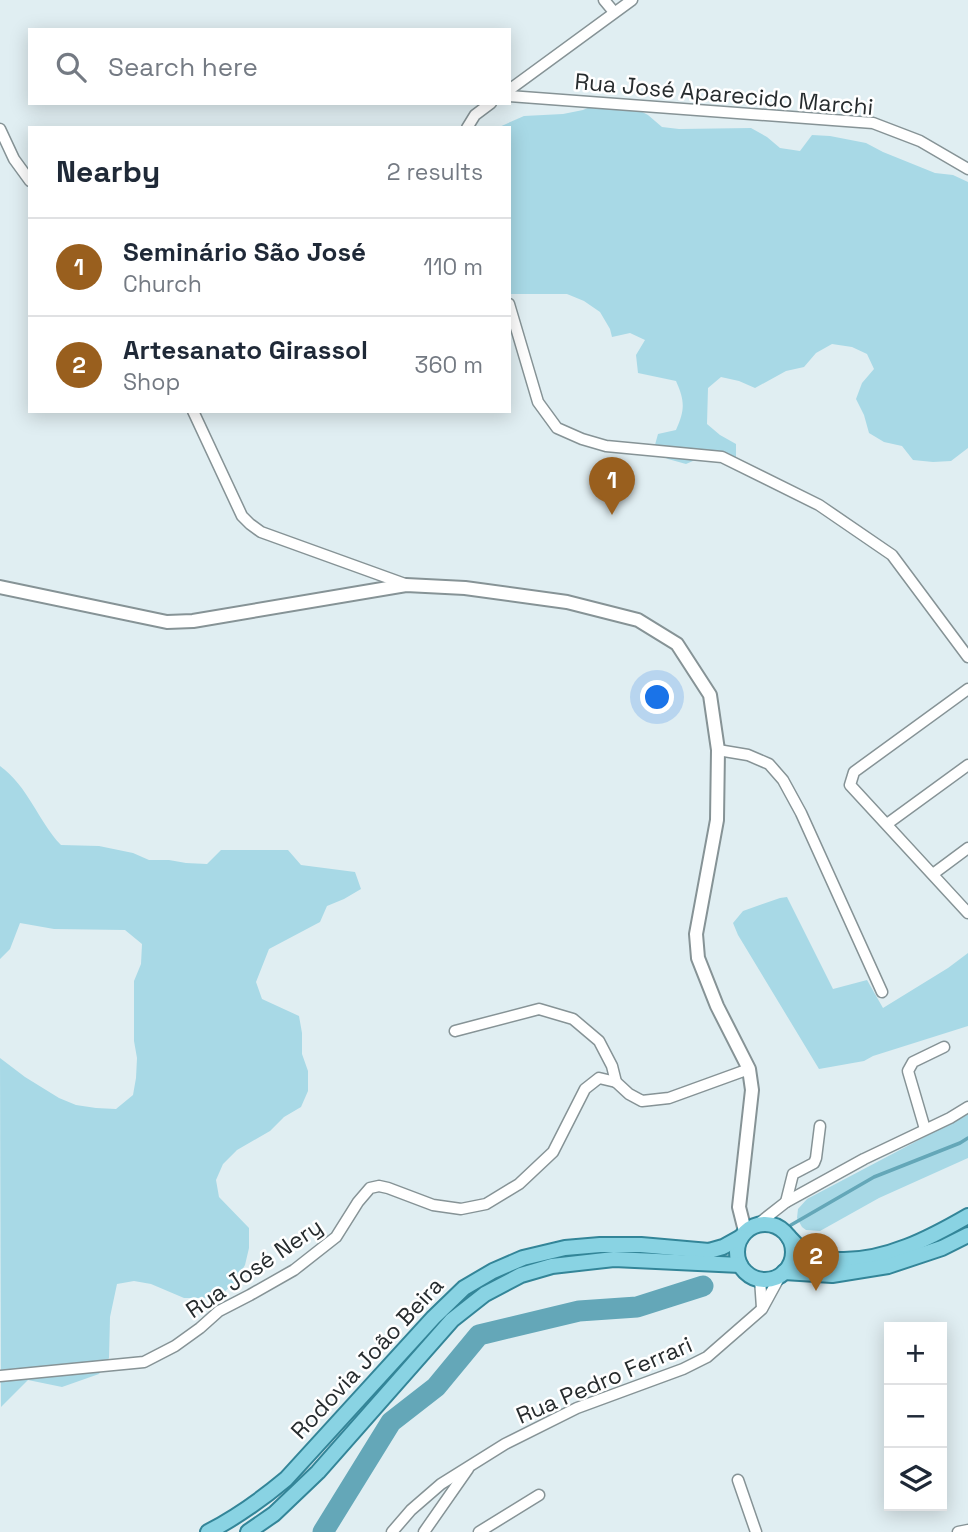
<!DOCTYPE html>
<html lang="en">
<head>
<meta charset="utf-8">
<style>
  body { margin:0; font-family:"Space Grotesk",sans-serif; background:#f6f6f7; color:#1f2937 }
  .controls { position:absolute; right:21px; bottom:21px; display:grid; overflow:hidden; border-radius:0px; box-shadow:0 4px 18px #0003 }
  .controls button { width:63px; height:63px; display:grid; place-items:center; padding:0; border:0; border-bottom:2px solid #e0e1e3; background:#fff; color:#1f2937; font:35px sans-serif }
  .you { position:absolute; left:658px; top:698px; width:24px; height:24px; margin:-18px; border:5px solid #fff; border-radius:50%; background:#1a73e8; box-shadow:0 0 0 10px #1a73e833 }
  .badge { display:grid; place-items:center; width:46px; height:46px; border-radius:50%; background:#995f1e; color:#fff; font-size:23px; font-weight:700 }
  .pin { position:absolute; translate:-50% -58px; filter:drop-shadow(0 2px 4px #0008) }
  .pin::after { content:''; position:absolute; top:37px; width:24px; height:21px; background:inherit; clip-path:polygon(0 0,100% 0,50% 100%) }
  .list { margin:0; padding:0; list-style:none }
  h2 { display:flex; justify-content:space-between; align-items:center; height:91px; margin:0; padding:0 28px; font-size:30px }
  h2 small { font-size:23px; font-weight:400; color:#747a83 }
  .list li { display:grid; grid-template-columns:46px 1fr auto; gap:21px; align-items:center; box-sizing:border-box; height:98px; padding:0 28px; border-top:2px solid #e0e1e3 }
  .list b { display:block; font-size:26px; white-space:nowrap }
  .list p { margin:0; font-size:23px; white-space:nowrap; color:#747a83 }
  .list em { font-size:23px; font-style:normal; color:#747a83 }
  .icon { flex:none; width:38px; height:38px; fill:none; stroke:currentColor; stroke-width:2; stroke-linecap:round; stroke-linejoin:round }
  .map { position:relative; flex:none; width:968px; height:1532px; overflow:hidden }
  .search { position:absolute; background:#fff; box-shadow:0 4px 18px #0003; left:28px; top:28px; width:483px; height:77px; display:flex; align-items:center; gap:18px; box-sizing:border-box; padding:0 24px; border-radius:0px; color:#747a83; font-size:26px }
  .panel { position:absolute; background:#fff; box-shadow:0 4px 18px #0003; left:28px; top:126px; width:483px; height:287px; border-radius:0px }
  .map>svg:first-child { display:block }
</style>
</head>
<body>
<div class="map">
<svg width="968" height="1532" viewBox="0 0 968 1532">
  <rect width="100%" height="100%" fill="#e0eef2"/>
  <g fill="#a8d9e6">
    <path d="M617 99 648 115 662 127 679 129 751 128 767 137 780 148 800 151 812 135 830 136 866 143 883 152 935 173 953 175 968 182V448L951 461 933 462 913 460 902 446 884 442 869 433 864 415 856 399 862 383 874 369 867 354 852 347 832 344 816 353 804 367 786 371 755 388 739 381 721 377 708 388 707 424 720 435 736 444V462L702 457 686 464 668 459 653 452 658 434 676 430C685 410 685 401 676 381L638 373 636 355 645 340 630 333 612 337 610 329 600 312 584 301 567 294H509V128H497L524 116 563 114 583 110 599 103Z"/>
    <path d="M0 766C28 786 38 821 61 845L99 846 133 853 149 860H169L186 863 207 864 221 850H288L301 865 355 872 361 889 344 899 327 906 320 922 269 949 256 982 262 999 299 1016 302 1033V1054L308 1071V1091L301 1107 284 1117 270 1131 237 1150 223 1164 216 1180 219 1197 249 1228V1248L245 1265 235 1282 221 1295 204 1298H184L151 1284 134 1281 117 1284 110 1317 109 1358 99 1374 62 1387 28 1380 1 1407 0 1058 25 1077 59 1098 76 1105 96 1108 116 1109 133 1095 136 1078 137 1058 134 1041V981L141 964 142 944 125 930 54 929 20 923 10 949 0 959Z"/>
    <path d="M787 897 833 989 867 980 883 1008 948 968 968 953V1026L873 1056 864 1061 819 1069 738 935 733 923 743 911 780 898Z"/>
    <path d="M968 1114V1158L879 1198 820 1231 806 1230 802 1227 797 1218 798 1209 807 1199Z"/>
  </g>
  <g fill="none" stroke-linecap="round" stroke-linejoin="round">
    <path stroke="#64a7b8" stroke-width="3.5" d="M791 1225 874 1177 960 1143 968 1138"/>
    <path stroke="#64a7b8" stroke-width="21" d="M323 1532 391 1422 436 1387 479 1335 579 1311 637 1307 703 1286"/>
    <g stroke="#869396" stroke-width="13">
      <g id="minor">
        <path d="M604 0 614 12"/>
        <path d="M509 90 632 0"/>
        <path d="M509 96 873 123 920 141 968 169"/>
        <path d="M467 128 475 115 491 103"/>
        <path d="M0 129 14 159 30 181"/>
        <path d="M509 304 538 402 557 428 582 439 606 446 722 457 819 505 892 555 968 657"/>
        <path d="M193 411 242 516 250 524 261 532 405 584"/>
        <path d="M968 689 854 772 850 785 968 913"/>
        <path d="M718 750 748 755 769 764 783 780 801 813 882 992"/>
        <path d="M887 824 968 765"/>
        <path d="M933 874 968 848"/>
        <path d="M455 1031 539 1009 573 1019 599 1041 612 1066 616 1082 629 1094 642 1101 669 1098 749 1069"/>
        <path d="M925 1129 908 1071 913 1062 944 1047"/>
        <path d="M786 1202 793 1174 814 1163 816 1158 820 1126"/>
        <path d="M758 1224 786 1202 864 1159 950 1118 968 1107"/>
        <path d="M760 1279 762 1308"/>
        <path d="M0 1376 144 1362 175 1346 200 1328 219 1311 250 1295 294 1270 336 1237 358 1202 370 1188 379 1186 388 1188 433 1205 461 1209 486 1204 519 1184 553 1152 585 1089 599 1078 616 1082"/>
        <path d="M738 1480 756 1532"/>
        <path d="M392 1532 411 1510 441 1484 505 1444 577 1408 683 1369 707 1357 762 1309 780 1276"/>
        <path d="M424 1532 468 1469"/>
        <path d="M479 1532 539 1495"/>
        <path d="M958 1532 968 1530"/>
      </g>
    </g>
    <g stroke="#869396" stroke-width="16">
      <path id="tertiary" d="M0 587 167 622 193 621 406 585 465 588 567 602 638 620 677 644 710 695 718 750 717 820 696 934 698 958 717 1006 749 1069 752 1090 739 1207 745 1231"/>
    </g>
    <g stroke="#338598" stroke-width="18">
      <g id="primary">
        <circle cx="765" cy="1252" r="28"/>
        <path d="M788 1236 809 1258C819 1258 830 1260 841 1260 886 1261 930 1238 968 1216"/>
        <path d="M784 1272 832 1275 888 1266 942 1248 968 1235"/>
        <path d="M208 1532C237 1517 262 1499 286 1479L433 1318 464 1288 493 1271 523 1258 565 1248 600 1245H641L709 1251 723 1247 741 1237"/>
        <path d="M248 1532 274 1514 318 1472 452 1320 485 1294 521 1275 552 1266 614 1259 740 1265"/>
      </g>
    </g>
    <use href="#minor" stroke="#fff" stroke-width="10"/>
    <use href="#tertiary" stroke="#fff" stroke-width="12"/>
    <use href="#primary" stroke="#89d3e3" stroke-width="14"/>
  </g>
  <g text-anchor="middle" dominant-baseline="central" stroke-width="5" stroke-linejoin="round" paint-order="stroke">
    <g font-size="23" fill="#272c2e" stroke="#fff">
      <text transform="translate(724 94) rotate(5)">Rua José Aparecido Marchi</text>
      <text transform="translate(254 1268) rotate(-34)">Rua José Nery</text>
      <text transform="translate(367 1358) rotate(-47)">Rodovia João Beira</text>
      <text transform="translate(604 1380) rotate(-23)">Rua Pedro Ferrari</text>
    </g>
  </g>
</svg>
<div class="controls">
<button>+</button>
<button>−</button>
<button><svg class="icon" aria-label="layers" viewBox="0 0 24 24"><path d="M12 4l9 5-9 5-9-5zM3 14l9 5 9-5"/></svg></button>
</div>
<div class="you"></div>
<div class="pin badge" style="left:612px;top:515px">1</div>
<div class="pin badge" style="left:816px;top:1291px">2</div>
<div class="search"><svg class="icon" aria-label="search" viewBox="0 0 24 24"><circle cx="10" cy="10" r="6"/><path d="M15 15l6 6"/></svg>Search here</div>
<section class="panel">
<h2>Nearby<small>2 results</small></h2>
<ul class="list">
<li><span class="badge">1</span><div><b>Seminário São José</b><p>Church</p></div><em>110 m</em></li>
<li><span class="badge">2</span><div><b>Artesanato Girassol</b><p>Shop</p></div><em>360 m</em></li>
</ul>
</section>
</div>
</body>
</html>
